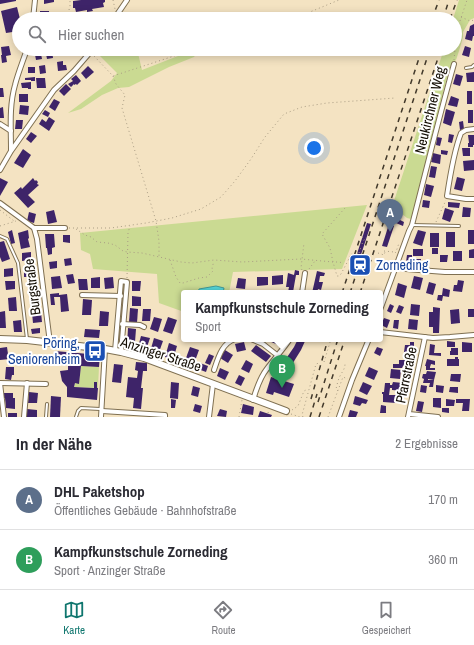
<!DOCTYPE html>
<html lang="de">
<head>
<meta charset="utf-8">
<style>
  body { margin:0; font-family:"Archivo Narrow",sans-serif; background:#f2f2f3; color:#2b2b33 }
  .you { position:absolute; left:314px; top:148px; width:14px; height:14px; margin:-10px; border:3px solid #fff; border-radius:50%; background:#1a73e8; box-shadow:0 0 0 6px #1a73e833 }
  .badge { display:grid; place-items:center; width:26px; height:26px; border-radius:50%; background:#0f766e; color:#fff; font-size:13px; font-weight:700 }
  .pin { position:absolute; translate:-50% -33px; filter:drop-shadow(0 1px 2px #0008) }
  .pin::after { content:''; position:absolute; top:21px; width:14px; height:12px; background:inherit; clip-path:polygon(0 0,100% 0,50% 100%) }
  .popup { position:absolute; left:181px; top:290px; width:202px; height:52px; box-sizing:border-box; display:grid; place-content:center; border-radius:4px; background:#fff; filter:drop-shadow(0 1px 3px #0005); font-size:13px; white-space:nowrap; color:#7c7c81 }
  .popup b { font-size:15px; color:#2b2b33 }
  .popup::after { content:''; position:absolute; left:50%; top:100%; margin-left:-8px; border:8px solid transparent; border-top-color:#fff }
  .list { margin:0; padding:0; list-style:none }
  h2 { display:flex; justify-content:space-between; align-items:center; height:52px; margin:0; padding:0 16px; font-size:17px }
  h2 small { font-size:13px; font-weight:400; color:#7c7c81 }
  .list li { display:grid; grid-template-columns:26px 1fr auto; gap:12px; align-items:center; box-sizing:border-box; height:60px; padding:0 16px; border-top:1px solid #e1e1e2 }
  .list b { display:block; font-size:15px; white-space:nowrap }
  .list p { margin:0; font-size:13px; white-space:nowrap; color:#7c7c81 }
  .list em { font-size:13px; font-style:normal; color:#7c7c81 }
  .icon { flex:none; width:22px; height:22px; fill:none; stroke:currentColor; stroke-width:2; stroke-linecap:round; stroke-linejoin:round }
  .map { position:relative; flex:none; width:474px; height:417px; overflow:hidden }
  .search { position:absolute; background:#fff; box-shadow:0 2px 10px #0003; left:12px; right:12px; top:12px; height:44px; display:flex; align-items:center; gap:10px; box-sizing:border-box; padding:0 14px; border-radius:22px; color:#7c7c81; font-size:15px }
  .sheet { height:172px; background:#fff }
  nav { display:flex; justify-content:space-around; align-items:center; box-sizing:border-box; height:56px; border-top:1px solid #e1e1e2; background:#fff; font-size:11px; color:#7c7c81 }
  nav a { display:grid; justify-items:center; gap:2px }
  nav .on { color:#0f766e }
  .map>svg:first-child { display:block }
</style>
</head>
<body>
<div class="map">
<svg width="474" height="417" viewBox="0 0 474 417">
  <rect width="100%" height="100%" fill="#f4e3c2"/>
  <g fill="#cada92">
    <path d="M459 0H474V18L470 20 463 32V37L459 51 456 60 451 65 445 85 422 180 411 219 407 218 402 214 400 218 390 213 444 49H455V19H453Z"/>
    <path d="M96 49H137L142 70 178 56 197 53 194 57 169 67 129 87 118 88 102 95 81 109 68 113 111 81 117 73 95 51Z"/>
    <path d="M367 205 342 269 233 272 229 293H184V312L159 303 157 274 93 269 90 254 81 250 80 233Z"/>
    <path d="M81 366 99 367 98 388 74 387 75 383H79Z"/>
  </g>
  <path fill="#55d9db" stroke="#429c9a" d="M216 286 224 288 223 293H198L199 289Z"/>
  <g fill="#3e2469">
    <path d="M0 0H16V1L0 4Z"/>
    <path d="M44 0H54V2L44 4Z"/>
    <path d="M81 0H105V2L103 3 104 7 92 9 93 11 87 12V10L76 12 75 8H73V1Z"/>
    <path d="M17 7 20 19H19V31L6 33 1 11Z"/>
    <rect x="40" y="11" width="9" height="8"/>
    <path d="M474 24V36H473L472 41 465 39 467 31H469L470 26Z"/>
    <path d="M9 46 11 55 6 56 7 62 2 63 1 55H2L1 47Z"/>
    <path d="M465 46 471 48 469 57 462 55Z"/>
    <path d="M34 49H40L42 59 36 60Z"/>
    <path d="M45 49H52L53 58 47 59Z"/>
    <path d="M63 61V65H66L67 70 58 71 57 62Z"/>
    <path d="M45 65 46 73 40 74 39 66Z"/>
    <path d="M88 66 94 72 86 79 81 73Z"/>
    <rect x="28" y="67" width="7" height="6"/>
    <path d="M474 72V82H467L466 73Z"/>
    <path d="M456 74 463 76 460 86 453 84Z"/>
    <path d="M76 75 81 81 77 85 76 84 74 85V84L71 87 68 84 73 81 71 79Z"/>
    <path d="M35 77V81H31V80H25V78Z"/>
    <path d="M36 78H45L46 88H37Z"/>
    <path d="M31 82V89H28V88H22L21 83Z"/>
    <path d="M66 84 71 89 64 96 59 91Z"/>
    <path d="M0 88H3L4 97H0Z"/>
    <rect x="467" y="91" width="5" height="13"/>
    <rect x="19" y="94" width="9" height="8"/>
    <path d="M451 96 459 99 457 107 448 105Z"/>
    <path d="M54 99 60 102 55 111 49 107Z"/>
    <path d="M20 105 29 106 28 115 19 114Z"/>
    <path d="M3 107 4 118H0V108Z"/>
    <path d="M446 109 455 112 451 126 443 123Z"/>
    <path d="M45 110 50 113 48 117 42 114Z"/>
    <rect x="468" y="110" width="5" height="13"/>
    <path d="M49 117 55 121 49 131 39 124 42 119 46 122Z"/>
    <path d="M16 120H23L22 129H15Z"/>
    <path d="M463 121 464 129 460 130 459 122Z"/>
    <path d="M31 132 37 136 31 143 26 139Z"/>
    <path d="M449 134 454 135 452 143 448 142Z"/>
    <path d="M468 135H474V145H473V147H468V143H469Z"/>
    <path d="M437 137 442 138 440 146 436 145Z"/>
    <path d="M462 148H470V156H463Z"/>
    <path d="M23 149 31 155 23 168 14 163Z"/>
    <path d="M441 150 448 151 447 155 441 154Z"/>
    <path d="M433 153 441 155 440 164 431 162Z"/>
    <path d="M474 160V170L464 171 463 161Z"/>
    <path d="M431 166 437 167 435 178 429 177Z"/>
    <path d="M457 177 465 179 462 191 454 189Z"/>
    <path d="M0 178 8 182 0 196Z"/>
    <path d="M33 178 35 181 36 180 38 182 37 184 39 185 28 195 35 202 28 208 14 193 21 187 22 189Z"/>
    <path d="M426 184 434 186 431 197 424 195Z"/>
    <path d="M423 200 430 201 429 208 422 207Z"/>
    <path d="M448 202 460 203 459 208 448 207Z"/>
    <path d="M463 207 471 208 470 217H462Z"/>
    <path d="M445 208 454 211 450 222 442 219Z"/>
    <path d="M54 210 57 222 48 224 46 212Z"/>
    <path d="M29 212 36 214 34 223 27 221Z"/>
    <path d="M398 219 404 222 403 226 396 223Z"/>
    <path d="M367 223 371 224 358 264 354 263Z"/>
    <path d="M389 224 394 226 387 247 382 246Z"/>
    <path d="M12 230 15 243 11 244 8 232Z"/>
    <path d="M28 230 29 238 28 239 30 247 21 249 18 233Z"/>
    <path d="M418 230 426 232 422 246 413 243Z"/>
    <rect x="468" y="230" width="6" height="14"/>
    <rect x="446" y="232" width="9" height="15"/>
    <rect x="430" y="233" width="9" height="14"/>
    <path d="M45 234H54L55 247 52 248V254L48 255 47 248H46Z"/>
    <path d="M63 235H70V243L63 242Z"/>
    <path d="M4 241 10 259 2 262 0 257V242Z"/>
    <rect x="432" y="248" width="6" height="6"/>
    <rect x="413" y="249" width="10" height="7"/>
    <path d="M474 249V258H469V250Z"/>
    <rect x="453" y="251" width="9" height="10"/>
    <path d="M31 252V260L22 261V253Z"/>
    <path d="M407 255H412V259H421V266H410V262H406Z"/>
    <path d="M440 255H448L447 262H440Z"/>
    <path d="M71 258 72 265 65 266 64 259Z"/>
    <path d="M57 261V268L50 269 49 262Z"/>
    <path d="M13 268V276L4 277V269Z"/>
    <path d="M24 269H30V273H32V277H24Z"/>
    <path d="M295 270 299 271V275H296L293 292H288L289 287H286L288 273 294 275Z"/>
    <path d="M317 271 325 273 324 276H320L319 282H323L321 290 318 289 317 293H312Z"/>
    <path d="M73 274 75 283 68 284 66 275Z"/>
    <path d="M283 275V284L272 285V276Z"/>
    <path d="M60 276 62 288 52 289 51 277Z"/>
    <path d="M414 276 423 278 420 290 411 288Z"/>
    <path d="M100 277V288H91V278Z"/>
    <path d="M113 277 114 288 105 289 104 278Z"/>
    <path d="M257 277H268V285L257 286Z"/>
    <path d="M238 278 246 279 245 289 236 288Z"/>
    <path d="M78 279H87L88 290H79Z"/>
    <path d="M458 280 464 281 462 292 453 291 454 285H457Z"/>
    <path d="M5 281H15V289L6 290Z"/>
    <path d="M37 281 38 291 30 292 28 282Z"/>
    <path d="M132 281H141L140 291H132Z"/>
    <path d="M429 282 436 284 433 295 426 293Z"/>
    <path d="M398 283 407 286 404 298 395 295Z"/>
    <path d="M443 288 450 290 449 297 443 296 442 301 437 300 438 295H442Z"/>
    <path d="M59 293V295L67 294 69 311 61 312 60 297H54L55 305H51L50 294Z"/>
    <path d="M39 296 40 307 31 308 30 297Z"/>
    <path d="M132 296 141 297V306H132Z"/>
    <path d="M16 297 17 311H9L8 298Z"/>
    <path d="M83 299 92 300 91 315H82Z"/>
    <path d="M390 304 394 306 391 313 387 311Z"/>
    <path d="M411 304 420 305 419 316 410 315Z"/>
    <path d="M399 305 404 307 401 314 396 312Z"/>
    <path d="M433 307 440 308 439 333H433V327H429V312H433Z"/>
    <path d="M130 308 138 309 137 323 129 322Z"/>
    <path d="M143 309H151L150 321H142Z"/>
    <path d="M459 309 460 323 451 324 450 310Z"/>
    <rect x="468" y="309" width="6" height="8"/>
    <path d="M5 311 6 328H0V312Z"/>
    <path d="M100 311 109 312 108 326H99Z"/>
    <path d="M41 312 42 322 33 323 32 313Z"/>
    <path d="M154 317 162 319 158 332 150 329Z"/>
    <path d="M168 317 177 320 172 334 163 331Z"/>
    <path d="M384 318 390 320 387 328 381 325Z"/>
    <path d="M409 319 418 320 417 330 408 329Z"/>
    <path d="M21 320 22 332H14L13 321Z"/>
    <path d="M394 320H399L398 329 393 328Z"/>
    <path d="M40 328V333L32 334 31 329Z"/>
    <path d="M128 328 136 329 135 342H131V345H127Z"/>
    <path d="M85 329 100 330 99 338 84 337Z"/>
    <path d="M141 336 150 338 146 350 138 347Z"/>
    <path d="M154 338 163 341 158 355 150 352Z"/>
    <path d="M264 339H284L281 346Z"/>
    <path d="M298 339H306L301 350 286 374 279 369 294 347Z"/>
    <path d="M447 341 455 342V347H447Z"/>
    <path d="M244 342 246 350 237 352 235 344Z"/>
    <path d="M410 342H414V348H416L415 353 404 352 405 345H410Z"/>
    <path d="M462 342 472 343V352H462Z"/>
    <path d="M169 343 177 346 173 360 165 357Z"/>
    <path d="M430 344 435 345 434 353H441V356L429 355Z"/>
    <path d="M256 345 271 356 266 362 251 351Z"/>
    <path d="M7 347 8 354H10V359L0 360V348Z"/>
    <path d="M190 347 199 350 195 361 186 358Z"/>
    <path d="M377 347 383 349 380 356 374 353Z"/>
    <path d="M451 348H458V355H450V351H451Z"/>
    <path d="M225 350 233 355 228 363 220 358Z"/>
    <path d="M55 351 100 355 99 367 81 366 79 384 75 383 74 387 94 388V382H97V388H98L97 400 67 397V387L62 381 60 371 68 370V365L54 364Z"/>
    <path d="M209 354 214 356 210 365 205 363Z"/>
    <path d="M455 357H458V359H459V366H447V359H455Z"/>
    <path d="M427 359 435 361V365L431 364 430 367V368H435V370H426V366H425Z"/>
    <path d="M246 360 253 364 249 373 241 369Z"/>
    <path d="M399 360H405L404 366H403L402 368H393V364H399Z"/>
    <path d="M136 362 147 363V371H143L141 388H143L141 409 133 408 134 398 126 397 128 377 137 378 138 371 135 370Z"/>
    <path d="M200 363 208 366 206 372 198 369Z"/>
    <path d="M114 364 123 365 121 383 112 382Z"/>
    <path d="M6 367H14V375H12L11 380 5 379Z"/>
    <path d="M369 367 378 371 374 380 365 376Z"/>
    <path d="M220 368 229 372 225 380 217 376Z"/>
    <path d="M391 369 401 370 400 379 390 378Z"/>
    <path d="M427 371 436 372 434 380 428 379V380H434L433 387H429L430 383H423L424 379 422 378 423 374H426Z"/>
    <path d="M451 374H461L460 382 450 381Z"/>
    <path d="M239 375 245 378 241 386 235 383Z"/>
    <path d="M271 377 294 384 289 397 274 392 273 395 266 393Z"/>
    <path d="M171 382 179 383 178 399 170 398Z"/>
    <path d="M363 382 372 386 367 395 359 391Z"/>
    <path d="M393 382 403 383V391L392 390V388H390L389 395H397L396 403 383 402V394H382V392H384L385 383H390V385H392Z"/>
    <path d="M421 385 427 386 426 393 420 392Z"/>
    <path d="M436 385 444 386 443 393 436 392Z"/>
    <path d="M193 386 200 388 198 397 191 395Z"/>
    <path d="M450 387H458V393L449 392Z"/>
    <path d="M29 392 38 393 37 403H28Z"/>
    <path d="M4 393H13V398H15V409L6 408 5 398H4Z"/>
    <path d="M51 396 61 397 60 417H50Z"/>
    <path d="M355 396 368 400 366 404 362 403 360 406 353 404Z"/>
    <path d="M433 398H441V408L433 407Z"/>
    <path d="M171 399 176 400 175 408H171Z"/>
    <path d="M446 399 455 400 454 406H446Z"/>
    <path d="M456 399H470L469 411H462L463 403H456Z"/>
    <path d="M418 401 424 402 422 412 416 411Z"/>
    <path d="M195 404 202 406 200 413 193 411Z"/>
    <path d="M243 404 254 407 253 415 241 413Z"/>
    <path d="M381 405 386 406V413H380Z"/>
    <path d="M442 408H449V413L442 412Z"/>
    <path d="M27 409 37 410V417H27Z"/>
    <path d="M220 409 227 411 226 417 217 416Z"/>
    <path d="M350 410 358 412 356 417H348Z"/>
    <path d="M260 411 272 415 271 417H258Z"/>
    <rect x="8" y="413" width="9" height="4"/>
  </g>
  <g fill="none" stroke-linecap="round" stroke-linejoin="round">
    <g stroke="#7f7052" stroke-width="4">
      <g id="lane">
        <path d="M466 68 472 67 474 65"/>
        <path d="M412 225 459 226"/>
        <path d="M0 236 7 239 18 263 27 339"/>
        <path d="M46 417 47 404"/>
        <path d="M76 417 78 411 81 408 100 409"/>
      </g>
    </g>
    <g stroke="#7f7052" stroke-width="6">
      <g id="street">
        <path d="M33 19 35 0"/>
        <path d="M114 19 127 0"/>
        <path d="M0 124 11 131"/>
        <path d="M474 129 466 130 461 133C454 151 450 176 447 196L466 199H474"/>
        <path d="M11 150C11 129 9 106 15 85 18 73 23 61 27 49"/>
        <path d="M0 170 11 151 54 90 74 71 93 49"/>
        <path d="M0 203 34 228 37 239 50 343"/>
        <path d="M34 228H65"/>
        <path d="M396 266 406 269 445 272H474"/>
        <path d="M302 293 305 273"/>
        <path d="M82 295 121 296"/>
        <path d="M380 310 409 231 412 225C426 171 439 117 454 64"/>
        <path d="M122 324 140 325 144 327"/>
        <path d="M380 332 433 338 450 337 474 335"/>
        <path d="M251 339 263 344 277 355"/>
        <path d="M115 351 121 281 127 282 121 352"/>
        <path d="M214 370C218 358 222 343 235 339"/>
        <path d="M0 383 46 384"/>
        <path d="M0 383 4 417"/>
        <path d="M253 400C256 390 259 381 264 373 272 361 282 351 290 339"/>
        <path d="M102 411 165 415V417"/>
        <path d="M409 414 438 417"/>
        <path d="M24 417 27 383"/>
        <path d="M101 417 105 349"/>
        <path d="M209 417 213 384"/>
        <path d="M339 417 352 380 369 339"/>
        <path d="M408 417 425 337"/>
      </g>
    </g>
    <g stroke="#7f7052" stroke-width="8">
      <path id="secondary" d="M0 339 27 340 105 349 121 352 144 358 286 411"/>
    </g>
    <g stroke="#aa9d84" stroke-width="1" stroke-dasharray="1 3" stroke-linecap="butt">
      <path d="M113 0 115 9"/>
      <path d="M69 10 70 6V0"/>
      <path d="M461 17 470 21 474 20"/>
      <path d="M293 19 339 0"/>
      <path d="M94 56 113 76 177 55 214 49"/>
      <path d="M454 60 455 49V36L467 0"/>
      <path d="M113 76 116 84 125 95 122 108 156 221 159 241V256"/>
      <path d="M345 208 322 234 330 248 333 262 337 276H339L341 274 352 253"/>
      <path d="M0 210 14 221"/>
      <path d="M436 222 446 200"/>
      <path d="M0 226 16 221"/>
      <path d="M69 228H111L146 223 172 218 201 209 221 197 235 181 251 159 265 137 284 114 302 107 327 103 395 98"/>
      <path d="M76 229 85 235 91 237 97 242 108 243 115 245 123 251 127 252 142 253 181 262 192 263 214 260 242 262 301 259 333 262H339L343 263"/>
      <path d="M362 237 366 238"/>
      <path d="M362 244 365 238"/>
      <path d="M384 251 394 252"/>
      <path d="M357 253 361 254"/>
      <path d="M359 253 361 247"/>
      <path d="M378 253 384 255 385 252"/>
      <path d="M395 253 396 252 399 243"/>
      <path d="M170 260 176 277 180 283H183L199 278 207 277 213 271 212 268 214 261"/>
      <path d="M309 269 315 261"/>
      <path d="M302 270 301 268 304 243"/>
      <path d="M127 278 128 233 130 226"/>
      <path d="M324 362 331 339"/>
      <path d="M338 391 336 389C337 385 338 380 340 376 342 372 345 369 345 364"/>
      <path d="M292 410 298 406 304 391 308 389"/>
      <path d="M268 413 269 410"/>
      <path d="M291 414 300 417"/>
      <path d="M239 417 242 400"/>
      <path d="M303 417 302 415 316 364 319 363"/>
      <path d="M328 417 343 377 348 379"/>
    </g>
    <use href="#lane" stroke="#fff" stroke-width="2"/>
    <use href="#street" stroke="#fff" stroke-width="4"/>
    <use href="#secondary" stroke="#fff" stroke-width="6"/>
    <g stroke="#42392b" stroke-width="1.5" stroke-dasharray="5 5" stroke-linecap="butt">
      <path d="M432 19 439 0"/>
      <path d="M443 19 449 0"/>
      <path d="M450 19 457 0"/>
      <path d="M342 293 422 49"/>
      <path d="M350 293 430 49"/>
      <path d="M360 293 441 49"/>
      <path d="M311 399 328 339"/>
      <path d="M318 402 338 339"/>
      <path d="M310 417 317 394"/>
      <path d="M319 417 345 339"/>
    </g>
  </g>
  <defs>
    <g id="station-square" transform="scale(1.15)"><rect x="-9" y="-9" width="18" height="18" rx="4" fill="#1a4fb4" stroke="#fff"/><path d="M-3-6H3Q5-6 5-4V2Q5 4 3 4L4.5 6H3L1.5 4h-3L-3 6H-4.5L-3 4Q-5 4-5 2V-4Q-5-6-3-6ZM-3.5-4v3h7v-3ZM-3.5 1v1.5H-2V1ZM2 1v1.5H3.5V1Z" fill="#fff"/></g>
    <g id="bus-square" transform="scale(1.15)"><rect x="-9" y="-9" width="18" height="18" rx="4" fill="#1a4fb4" stroke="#fff"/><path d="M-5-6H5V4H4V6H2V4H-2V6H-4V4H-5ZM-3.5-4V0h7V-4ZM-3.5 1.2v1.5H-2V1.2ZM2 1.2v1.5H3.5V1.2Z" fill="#fff"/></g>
  </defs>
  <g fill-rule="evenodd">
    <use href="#station-square" x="360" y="265"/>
    <use href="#bus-square" x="95" y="351"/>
  </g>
  <g text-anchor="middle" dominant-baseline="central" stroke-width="4" stroke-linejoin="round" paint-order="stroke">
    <g font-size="14" fill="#140e04" stroke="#fff">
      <text transform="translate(430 110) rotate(-76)">Neukirchner Weg</text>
      <text transform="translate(32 287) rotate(-97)">Burgstraße</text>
      <text transform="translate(161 354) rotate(18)">Anzinger Straße</text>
      <text transform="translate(406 375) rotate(-78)">Pfarrstraße</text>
    </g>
    <g font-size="14" fill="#164399" stroke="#fff" text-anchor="start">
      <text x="376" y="265">Zorneding</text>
      <text x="80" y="343" text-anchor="end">Pöring,<tspan x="80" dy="16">Seniorenheim</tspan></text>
    </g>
  </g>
</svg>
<div class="you"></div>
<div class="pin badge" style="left:390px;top:232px;background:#5c6f8a">A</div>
<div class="pin badge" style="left:282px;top:388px;background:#2e9e5b">B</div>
<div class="popup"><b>Kampfkunstschule Zorneding</b>Sport</div>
<div class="search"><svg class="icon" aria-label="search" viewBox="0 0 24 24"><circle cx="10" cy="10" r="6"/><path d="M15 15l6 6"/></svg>Hier suchen</div>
</div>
<section class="sheet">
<h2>In der Nähe<small>2 Ergebnisse</small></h2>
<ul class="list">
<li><span class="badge" style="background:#5c6f8a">A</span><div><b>DHL Paketshop</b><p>Öffentliches Gebäude · Bahnhofstraße</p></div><em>170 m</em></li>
<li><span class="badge" style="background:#2e9e5b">B</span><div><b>Kampfkunstschule Zorneding</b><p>Sport · Anzinger Straße</p></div><em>360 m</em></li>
</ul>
</section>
<nav>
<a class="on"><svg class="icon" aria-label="map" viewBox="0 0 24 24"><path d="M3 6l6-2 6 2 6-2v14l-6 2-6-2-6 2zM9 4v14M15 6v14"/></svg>Karte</a>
<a><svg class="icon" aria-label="directions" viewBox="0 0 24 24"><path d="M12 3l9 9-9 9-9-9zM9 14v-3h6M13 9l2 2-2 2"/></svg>Route</a>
<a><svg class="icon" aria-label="saved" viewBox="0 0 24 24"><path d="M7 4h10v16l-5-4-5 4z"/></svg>Gespeichert</a>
</nav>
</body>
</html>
